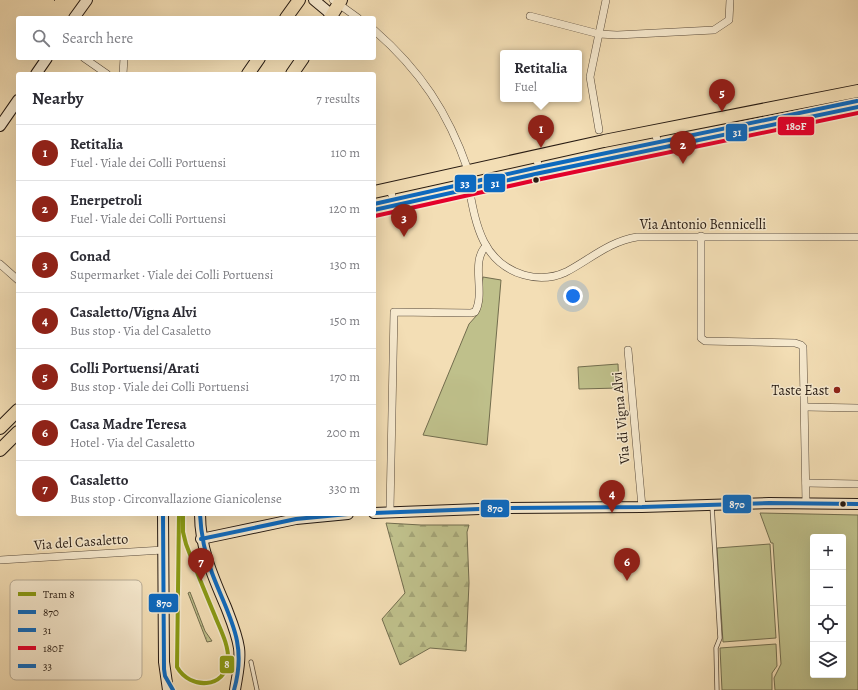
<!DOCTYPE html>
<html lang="en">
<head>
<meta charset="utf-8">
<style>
  body { margin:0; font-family:Alegreya,serif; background:#f7f7f7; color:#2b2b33 }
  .controls { position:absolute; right:12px; bottom:12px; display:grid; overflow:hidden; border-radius:4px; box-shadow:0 4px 16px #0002 }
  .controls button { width:36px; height:36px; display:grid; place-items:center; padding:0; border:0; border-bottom:1px solid #e1e1e2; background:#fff; color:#2b2b33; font:20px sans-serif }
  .you { position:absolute; left:573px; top:296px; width:14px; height:14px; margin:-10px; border:3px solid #fff; border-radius:50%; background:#1a73e8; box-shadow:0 0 0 6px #1a73e833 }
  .badge { display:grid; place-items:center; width:26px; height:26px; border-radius:50%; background:#8f2418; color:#fff; font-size:13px; font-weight:700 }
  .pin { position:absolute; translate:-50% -33px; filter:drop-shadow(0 1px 2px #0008) }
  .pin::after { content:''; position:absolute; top:21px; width:14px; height:12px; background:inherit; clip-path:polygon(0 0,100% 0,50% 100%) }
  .popup { position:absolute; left:500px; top:50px; width:82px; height:52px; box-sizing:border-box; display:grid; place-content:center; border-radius:4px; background:#fff; filter:drop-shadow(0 1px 3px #0005); font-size:13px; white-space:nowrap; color:#7c7c81 }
  .popup b { font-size:15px; color:#2b2b33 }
  .popup::after { content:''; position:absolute; left:50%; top:100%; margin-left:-8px; border:8px solid transparent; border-top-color:#fff }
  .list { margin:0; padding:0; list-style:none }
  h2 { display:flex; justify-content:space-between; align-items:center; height:52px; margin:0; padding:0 16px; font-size:17px }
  h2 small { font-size:13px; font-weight:400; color:#7c7c81 }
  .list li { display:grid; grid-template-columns:26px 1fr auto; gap:12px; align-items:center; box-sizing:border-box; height:56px; padding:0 16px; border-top:1px solid #e1e1e2 }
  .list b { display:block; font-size:15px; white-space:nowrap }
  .list p { margin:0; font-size:13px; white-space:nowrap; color:#7c7c81 }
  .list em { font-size:13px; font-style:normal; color:#7c7c81 }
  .icon { flex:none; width:22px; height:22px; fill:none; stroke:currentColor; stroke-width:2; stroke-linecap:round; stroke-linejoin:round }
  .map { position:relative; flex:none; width:858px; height:690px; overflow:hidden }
  .search { position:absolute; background:#fff; box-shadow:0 4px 16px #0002; left:16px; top:16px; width:360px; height:44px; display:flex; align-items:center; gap:10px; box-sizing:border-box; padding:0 14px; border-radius:4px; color:#7c7c81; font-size:15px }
  .panel { position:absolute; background:#fff; box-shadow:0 4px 16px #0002; left:16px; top:72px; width:360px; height:444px; border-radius:4px }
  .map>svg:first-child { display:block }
</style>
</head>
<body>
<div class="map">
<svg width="858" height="690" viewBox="0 0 858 690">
  <defs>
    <pattern id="grass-dots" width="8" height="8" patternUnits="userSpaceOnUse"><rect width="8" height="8" fill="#bfc08b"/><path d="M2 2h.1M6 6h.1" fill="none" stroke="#a4a477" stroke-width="1.8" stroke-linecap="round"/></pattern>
    <pattern id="forest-firs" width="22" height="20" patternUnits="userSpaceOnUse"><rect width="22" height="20" fill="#bfc08b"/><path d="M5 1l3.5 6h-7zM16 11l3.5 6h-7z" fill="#a4a477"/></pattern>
  </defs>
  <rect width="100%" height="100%" fill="#f3deb5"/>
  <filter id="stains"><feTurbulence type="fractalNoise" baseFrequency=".005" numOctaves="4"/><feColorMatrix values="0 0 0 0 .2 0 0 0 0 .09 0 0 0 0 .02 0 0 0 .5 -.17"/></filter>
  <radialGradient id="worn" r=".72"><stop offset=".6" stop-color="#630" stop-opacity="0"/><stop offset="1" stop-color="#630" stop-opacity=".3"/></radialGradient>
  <path fill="url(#grass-dots)" stroke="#726d4e" d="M190 592 205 631 212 641 207 642 188 593Z"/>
  <path fill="url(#forest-firs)" stroke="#726d4e" d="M386 523 421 525H469L467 532 469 583 466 651 430 648 400 665 382 619 405 593Z"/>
  <g fill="#bfc08b" stroke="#726d4e" fill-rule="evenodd">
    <path d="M483 277 501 280 487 445 423 435 469 324 477 315Z"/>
    <path d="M618 364 619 388 579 389 578 367Z"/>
    <path d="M760 513 858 515V690H775L774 678 781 664 773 543H771ZM813 537H843V675H813Z"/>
    <path d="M770 544 776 638 723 642 717 548Z"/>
    <path d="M776 644 777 666 772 673V690H722L720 648Z"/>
  </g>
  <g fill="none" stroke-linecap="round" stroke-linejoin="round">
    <g stroke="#594b3b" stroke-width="5">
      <g id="lane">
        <path d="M712 506 720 638 716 648 717 690"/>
        <path d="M251 662 257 690"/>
      </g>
    </g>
    <g stroke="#594b3b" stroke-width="8">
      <g id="street">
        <path d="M333 0 358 18"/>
        <path d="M530 16 599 34 617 35 714 30 729 20 730 0"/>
        <path d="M374 30C420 70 448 112 468 170"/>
        <path d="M84 58 107 74"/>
        <path d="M123 74 124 58"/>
        <path d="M599 130 590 77 606 0"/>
        <path d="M655 131 659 149"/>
        <path d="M536 156 540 173"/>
        <path d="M390 188 394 204"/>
        <path d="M469 188C476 226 483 263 524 275 538 279 553 278 566 272 589 260 610 241 637 237H858"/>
        <path d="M701 236V338L705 341 795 343 801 345 803 347 806 503"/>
        <path d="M0 264 18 280"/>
        <path d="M628 350 642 507"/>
        <path d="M805 407 858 408"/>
        <path d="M806 483 858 484"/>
        <path d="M390 509 394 312 471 313 475 312C486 293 470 262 486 246"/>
        <path d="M0 560 163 550"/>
      </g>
    </g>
    <g stroke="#261a12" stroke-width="12">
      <g id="secondary">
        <path d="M314 0 332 15"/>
        <path d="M74 18 87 0"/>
        <path d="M36 74 47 58"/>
        <path d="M0 126 18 100"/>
        <path d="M374 513 506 508 642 507 769 503 858 504"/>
        <path d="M163 514 164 662 168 690"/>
        <path d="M200 514C200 548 213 577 226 607 231 620 237 634 239 648 241 662 237 676 235 690"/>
        <path d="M201 539 296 519 348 514"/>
      </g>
    </g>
    <g stroke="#261a12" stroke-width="14">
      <g id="primary">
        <path d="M286 18 299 0"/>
        <path d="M330 18 341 0"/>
        <path d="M248 74 259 58"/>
        <path d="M292 74 303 58"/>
        <path d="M374 192 604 141 858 91"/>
        <path d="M374 210 540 173 858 107"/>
        <path d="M0 428 18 410"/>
        <path d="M0 450 18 432"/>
      </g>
    </g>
    <g stroke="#261a12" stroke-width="1.5" stroke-dasharray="3 2" stroke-linecap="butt">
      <path d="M54 0H55"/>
      <path d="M194 560H196"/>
    </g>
    <use href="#lane" stroke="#f7eacf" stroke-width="3.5"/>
    <use href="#street" stroke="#f7eacf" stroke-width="7"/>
    <use href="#secondary" stroke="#f7eacf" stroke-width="10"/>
    <use href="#primary" stroke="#f3deb5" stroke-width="12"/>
    <g stroke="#f7eacf" stroke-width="7">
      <g id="bus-1">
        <path d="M374 513 506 508 642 507 769 503 858 504"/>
        <path d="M163 514 164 669 165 676 173 690"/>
        <path d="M200 514C201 535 205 554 212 573 228 616 248 642 234 690"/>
        <path d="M201 539 296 519 348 514"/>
      </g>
    </g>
    <g stroke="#f7eacf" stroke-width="7">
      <path id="bus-2" d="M374 210 540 173 858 107"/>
    </g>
    <g stroke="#f7eacf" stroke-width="7">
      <path id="bus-3" d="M375 216 541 179 858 113"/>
    </g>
    <g stroke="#f7eacf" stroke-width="7">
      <path id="bus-4" d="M374 204 539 167 857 101"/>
    </g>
    <use href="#bus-1" stroke="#0c69bf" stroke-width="4"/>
    <use href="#bus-2" stroke="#0c69bf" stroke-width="4"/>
    <use href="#bus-3" stroke="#e4002b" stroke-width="4"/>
    <use href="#bus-4" stroke="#0c69bf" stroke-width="4"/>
    <g stroke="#f7eacf" stroke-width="7">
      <path id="tram-1" d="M179 514 177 667C190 690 226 689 228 660 229 645 220 629 215 616 205 592 195 568 186 544L183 532V514"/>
    </g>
    <use href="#tram-1" stroke="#899a13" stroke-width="4"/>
  </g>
  <g fill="#261a12" stroke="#f7eacf" stroke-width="1.5">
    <circle cx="536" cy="180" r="3.5"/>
    <circle cx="843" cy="504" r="3.5"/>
  </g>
  <circle fill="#8f2418" stroke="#f7eacf" stroke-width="1.5" cx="837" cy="390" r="4"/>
  <g text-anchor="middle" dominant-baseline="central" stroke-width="3" stroke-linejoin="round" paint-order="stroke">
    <g font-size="14" fill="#261a12" stroke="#f7eacf">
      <text x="703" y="224">Via Antonio Bennicelli</text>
      <text transform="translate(621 418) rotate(-95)">Via di Vigna Alvi</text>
      <text transform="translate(81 542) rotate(-4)">Via del Casaletto</text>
    </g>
    <g font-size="14" fill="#261a12" stroke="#f7eacf" text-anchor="end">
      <text x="829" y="390">Taste East</text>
    </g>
  </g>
  <rect x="10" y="580" width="132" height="100" rx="6" fill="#f7eacf" stroke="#b8ac96" stroke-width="1"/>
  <rect x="18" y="592" width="18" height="4" fill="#899a13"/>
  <rect x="18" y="610" width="18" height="4" fill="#0c69bf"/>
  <rect x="18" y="628" width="18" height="4" fill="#0c69bf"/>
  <rect x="18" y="646" width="18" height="4" fill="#e4002b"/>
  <rect x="18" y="664" width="18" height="4" fill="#0c69bf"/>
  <g font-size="11" fill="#261a12">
    <text x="43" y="598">Tram 8</text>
    <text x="43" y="616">870</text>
    <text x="43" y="634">31</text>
    <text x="43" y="652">180F</text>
    <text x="43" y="670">33</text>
  </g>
  <g stroke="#f7eacf" stroke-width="1.5">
    <rect x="777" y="116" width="38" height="20" rx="4" fill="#e4002b"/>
    <rect x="725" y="123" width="23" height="19" rx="4" fill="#0c69bf"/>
    <rect x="483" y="173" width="23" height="20" rx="4" fill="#0c69bf"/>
    <rect x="454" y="174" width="23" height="19" rx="4" fill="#0c69bf"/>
    <rect x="722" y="494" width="30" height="20" rx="4" fill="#0c69bf"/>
    <rect x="480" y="499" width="30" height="19" rx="4" fill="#0c69bf"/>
    <rect x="148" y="593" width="31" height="20" rx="4" fill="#0c69bf"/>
    <rect x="219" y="655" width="16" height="19" rx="4" fill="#899a13"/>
  </g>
  <g font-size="11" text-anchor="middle" font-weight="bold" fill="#fff">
    <text x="796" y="130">180F</text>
    <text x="737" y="136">31</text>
    <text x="495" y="187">31</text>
    <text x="465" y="187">33</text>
    <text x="737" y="508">870</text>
    <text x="495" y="512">870</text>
    <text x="164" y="607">870</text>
    <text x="227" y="668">8</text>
  </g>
  <rect width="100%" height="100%" filter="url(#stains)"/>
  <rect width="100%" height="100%" fill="url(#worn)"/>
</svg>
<div class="controls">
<button>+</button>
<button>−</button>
<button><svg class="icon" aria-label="locate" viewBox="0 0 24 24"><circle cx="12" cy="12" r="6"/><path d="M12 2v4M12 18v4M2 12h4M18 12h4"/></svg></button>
<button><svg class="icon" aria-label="layers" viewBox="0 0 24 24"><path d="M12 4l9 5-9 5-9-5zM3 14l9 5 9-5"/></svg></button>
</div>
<div class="you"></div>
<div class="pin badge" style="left:541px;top:148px">1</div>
<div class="popup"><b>Retitalia</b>Fuel</div>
<div class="pin badge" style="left:683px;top:164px">2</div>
<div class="pin badge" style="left:404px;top:237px">3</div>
<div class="pin badge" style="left:612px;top:513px">4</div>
<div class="pin badge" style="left:722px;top:112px">5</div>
<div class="pin badge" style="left:627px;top:581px">6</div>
<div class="pin badge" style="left:201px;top:581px">7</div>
<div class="search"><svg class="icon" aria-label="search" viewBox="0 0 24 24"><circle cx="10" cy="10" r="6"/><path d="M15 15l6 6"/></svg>Search here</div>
<section class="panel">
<h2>Nearby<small>7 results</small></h2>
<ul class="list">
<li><span class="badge">1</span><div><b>Retitalia</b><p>Fuel · Viale dei Colli Portuensi</p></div><em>110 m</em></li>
<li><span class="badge">2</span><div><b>Enerpetroli</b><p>Fuel · Viale dei Colli Portuensi</p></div><em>120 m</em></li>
<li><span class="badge">3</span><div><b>Conad</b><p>Supermarket · Viale dei Colli Portuensi</p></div><em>130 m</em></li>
<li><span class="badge">4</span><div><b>Casaletto/Vigna Alvi</b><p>Bus stop · Via del Casaletto</p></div><em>150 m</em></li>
<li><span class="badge">5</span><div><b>Colli Portuensi/Arati</b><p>Bus stop · Viale dei Colli Portuensi</p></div><em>170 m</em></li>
<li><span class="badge">6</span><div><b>Casa Madre Teresa</b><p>Hotel · Via del Casaletto</p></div><em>200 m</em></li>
<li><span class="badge">7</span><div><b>Casaletto</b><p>Bus stop · Circonvallazione Gianicolense</p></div><em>330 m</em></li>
</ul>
</section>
</div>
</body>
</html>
